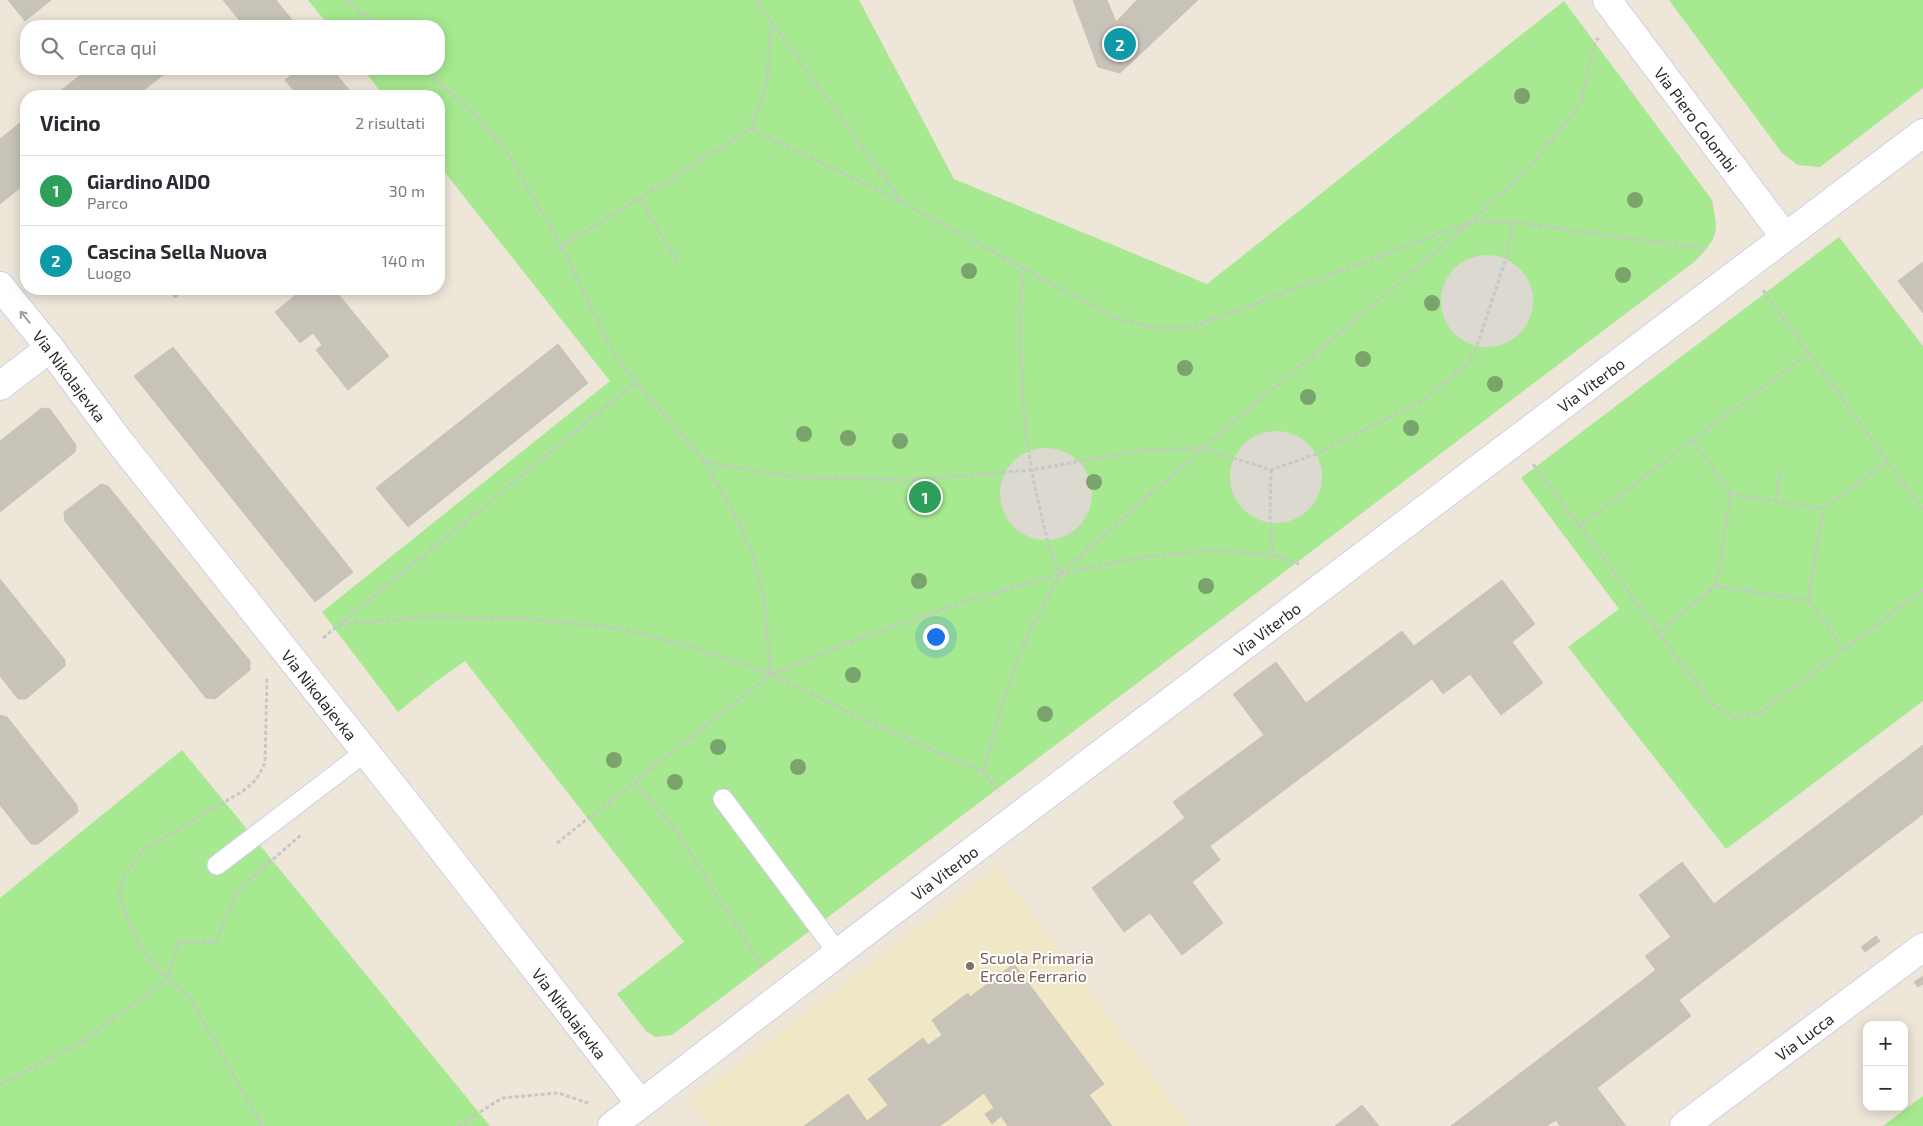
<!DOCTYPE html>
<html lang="it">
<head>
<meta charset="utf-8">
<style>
  body { margin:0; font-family:"Exo 2",sans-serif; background:#f2f2f3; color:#2b2b33 }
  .controls { position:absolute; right:15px; bottom:15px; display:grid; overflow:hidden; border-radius:10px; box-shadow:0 2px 12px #0003 }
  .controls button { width:45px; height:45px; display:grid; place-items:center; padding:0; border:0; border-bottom:1px solid #e1e1e2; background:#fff; color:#2b2b33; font:25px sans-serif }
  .you { position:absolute; left:935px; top:636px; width:18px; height:18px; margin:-12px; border:4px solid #fff; border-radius:50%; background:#1a73e8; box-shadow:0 0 0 8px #1a73e833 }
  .badge { display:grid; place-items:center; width:32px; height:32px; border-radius:50%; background:#2563eb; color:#fff; font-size:16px; font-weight:700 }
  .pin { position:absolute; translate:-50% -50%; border:2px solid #fff; box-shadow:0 1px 5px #0006 }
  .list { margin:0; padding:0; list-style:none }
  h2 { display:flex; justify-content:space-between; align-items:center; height:65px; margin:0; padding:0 20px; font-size:21px }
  h2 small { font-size:16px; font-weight:400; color:#7c7c81 }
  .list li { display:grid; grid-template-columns:32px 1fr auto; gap:15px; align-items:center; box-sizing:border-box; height:70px; padding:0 20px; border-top:1px solid #e1e1e2 }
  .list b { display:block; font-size:19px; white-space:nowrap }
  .list p { margin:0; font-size:16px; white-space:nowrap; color:#7c7c81 }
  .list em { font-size:16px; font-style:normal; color:#7c7c81 }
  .icon { flex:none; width:28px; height:28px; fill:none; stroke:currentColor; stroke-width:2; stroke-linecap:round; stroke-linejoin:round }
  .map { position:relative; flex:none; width:1923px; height:1126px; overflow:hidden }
  .search { position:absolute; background:#fff; box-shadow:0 2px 12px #0003; left:20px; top:20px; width:425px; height:55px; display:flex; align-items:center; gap:12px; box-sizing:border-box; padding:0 18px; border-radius:20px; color:#7c7c81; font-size:19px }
  .panel { position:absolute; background:#fff; box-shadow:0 2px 12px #0003; left:20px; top:90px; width:425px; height:205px; border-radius:20px }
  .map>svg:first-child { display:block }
</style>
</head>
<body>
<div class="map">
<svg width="1923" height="1126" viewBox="0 0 1923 1126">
  <rect width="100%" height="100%" fill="#ede6d9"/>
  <path fill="#f0e7c6" d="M997 867 1190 1126H708L689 1100 740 1064Z"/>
  <g fill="#a6e990">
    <path d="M308 0H859L954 179 1207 284 1564 1 1712 200C1719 233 1718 238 1694 262L672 1035 655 1037 646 1031 617 994 684 942 465 661 434 683 398 712 322 612 610 381 439 165V96H384L363 69H439V26H329Z"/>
    <path d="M1669 0H1923V88L1820 167 1798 165 1782 153Z"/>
    <path d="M1839 237 1923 346V701L1726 849 1568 647 1619 609 1521 478Z"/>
    <path d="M182 750 490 1126H0V898Z"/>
    <path d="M1923 1096V1126H1883Z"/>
  </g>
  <g fill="#dcd9d0">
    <circle cx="1487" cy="301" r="46"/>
    <circle cx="1276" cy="477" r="46"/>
    <circle cx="1046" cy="494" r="46"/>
  </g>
  <g fill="#c8c3b9" stroke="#c8c3b3">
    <path d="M8 0H51L25 21Z"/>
    <path d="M223 0H276L297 26H244Z"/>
    <path d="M1073 0H1107L1116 22 1137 0H1198L1120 73 1098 67Z"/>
    <path d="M88 69H171L136 96H54Z"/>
    <path d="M299 69H332L354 96H298L285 80Z"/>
    <path d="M26 118V183L0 204V139Z"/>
    <path d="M1923 262V313L1898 281Z"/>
    <path d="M168 289H186L175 298Z"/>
    <path d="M303 289H334L389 356 348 390 316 350 322 345 313 333 300 343 275 312Z"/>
    <path d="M558 344 588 383 408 527 376 488Z"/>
    <path d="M173 347 353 572 315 602 134 376Z"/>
    <path d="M42 408 50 409 76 445 75 452 0 512V441Z"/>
    <path d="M101 484 108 486 250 661V670L215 699 206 698 65 521 64 512Z"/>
    <path d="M0 579 65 660V666L26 699H18L0 676Z"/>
    <path d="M1502 580 1535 624 1512 642 1543 683 1501 715 1470 674 1443 694 1432 679 1210 846 1220 860 1192 882 1223 923 1182 955 1150 913 1124 932 1092 888 1185 818 1173 802 1264 735 1233 694 1276 662 1306 703 1402 631 1414 646Z"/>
    <path d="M0 715 7 717 77 805 78 812 38 844H31L0 805Z"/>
    <path d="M1923 745V814L1774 927 1741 883Z"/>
    <path d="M1682 862 1714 904 1741 883 1774 927 1679 1000 1645 956 1671 937 1639 895Z"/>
    <path d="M1876 936 1880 941 1865 952 1861 947Z"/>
    <path d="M1014 964 1104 1084 1089 1095 1112 1126H1008L1001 1116 992 1124 985 1114 994 1108 984 1093 940 1126H804L848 1094 867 1121 888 1105 868 1079 923 1038 928 1045 942 1035 932 1020 968 993 970 997Z"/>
    <path d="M1656 970 1691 1016 1597 1088 1626 1126H1560L1556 1120 1547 1126H1451Z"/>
    <path d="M1923 976V984L1918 987 1914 982Z"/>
    <path d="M1362 1105 1379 1126H1335Z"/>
  </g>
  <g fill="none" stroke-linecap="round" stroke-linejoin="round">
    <g stroke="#ced0e4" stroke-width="21">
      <g id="lane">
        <path d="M723 799 838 953"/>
        <path d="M217 865 365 752"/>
      </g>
    </g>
    <g stroke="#ced0e4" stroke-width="30">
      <g id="street">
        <path id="s1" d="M1607 0 1785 237"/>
        <path id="s2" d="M0 286 50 348 119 441 425 827 640 1103"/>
        <path d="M0 386 50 348"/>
        <path id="s3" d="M612 1126 885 917 1923 133"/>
        <path id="s4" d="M1684 1126 1923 947"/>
      </g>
    </g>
    <g stroke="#c7c7c7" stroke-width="3" stroke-dasharray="4 2.5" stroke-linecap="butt">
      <path d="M348 0 377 26"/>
      <path d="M756 0 902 202 1115 318 1152 327H1193L1472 221 1513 222 1706 249"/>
      <path d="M424 69 474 113 509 155 562 247 613 352 636 382 705 462 738 520 754 559 764 600 771 674"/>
      <path d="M751 129 901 201"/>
      <path d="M639 198 680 266"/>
      <path d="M562 246 751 129 767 81 771 23"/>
      <path d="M1022 267C1019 347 1020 427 1039 505 1045 530 1049 550 1060 574"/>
      <path d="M1763 290 1923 510"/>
      <path d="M1693 441 1731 494"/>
      <path d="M705 462 794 477 909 480 1031 470 1143 450 1203 448 1271 470 1316 454 1424 400 1467 364 1477 346 1506 258 1513 222"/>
      <path d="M1533 464 1712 704 1734 718 1759 713 1923 590"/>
      <path d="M1271 470 1270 516 1273 555"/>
      <path d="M1776 501 1781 468"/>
      <path d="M1823 509 1731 494 1716 586 1808 600 1823 509 1886 462"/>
      <path d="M1579 526 1809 353"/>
      <path d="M1808 600 1844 649"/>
      <path d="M341 624 428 617 522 618 618 628 685 645 771 674 856 716 983 772 999 791"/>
      <path d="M1658 632 1716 586"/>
      <path d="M323 638 636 382"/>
      <path d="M983 772 1004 698 1026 639 1060 574 1203 448 1472 221 1537 159 1581 103 1595 41 1600 37"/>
      <path d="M635 782 679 835 763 968"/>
      <path d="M557 843 771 674 866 636 970 600 1060 574 1142 557 1215 550 1273 555 1299 564"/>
      <path d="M0 1085 86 1039 167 979 178 943 216 942 237 891 302 834"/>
      <path d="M262 1126 189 996 167 979 139 945 119 896 125 875 143 850 243 791 256 780 265 763 267 677"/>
      <path d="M458 1126 502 1098 558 1093 588 1103"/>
    </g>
    <use href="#lane" stroke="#fff" stroke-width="19"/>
    <use href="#street" stroke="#fff" stroke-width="28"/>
  </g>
  <g fill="#7ba36c">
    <circle cx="1522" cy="96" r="8"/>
    <circle cx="1635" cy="200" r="8"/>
    <circle cx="969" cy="271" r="8"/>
    <circle cx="1623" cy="275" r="8"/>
    <circle cx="1432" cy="303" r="8"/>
    <circle cx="1363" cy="359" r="8"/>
    <circle cx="1185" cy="368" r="8"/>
    <circle cx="1495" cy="384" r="8"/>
    <circle cx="1308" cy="397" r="8"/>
    <circle cx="1411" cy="428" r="8"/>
    <circle cx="804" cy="434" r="8"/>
    <circle cx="848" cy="438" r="8"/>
    <circle cx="900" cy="441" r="8"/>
    <circle cx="1094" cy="482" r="8"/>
    <circle cx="919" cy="581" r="8"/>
    <circle cx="1206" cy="586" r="8"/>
    <circle cx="853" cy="675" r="8"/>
    <circle cx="1045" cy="714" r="8"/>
    <circle cx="718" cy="747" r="8"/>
    <circle cx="614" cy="760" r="8"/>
    <circle cx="798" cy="767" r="8"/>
    <circle cx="675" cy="782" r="8"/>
  </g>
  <defs><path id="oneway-shaft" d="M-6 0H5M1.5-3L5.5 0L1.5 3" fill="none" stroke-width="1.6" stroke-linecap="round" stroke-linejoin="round" transform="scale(1.25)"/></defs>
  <use stroke="#9f9f9f" href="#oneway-shaft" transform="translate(25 317) rotate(-129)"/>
  <circle fill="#8d6e63" stroke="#fff" stroke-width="2" cx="970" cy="966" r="5"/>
  <g text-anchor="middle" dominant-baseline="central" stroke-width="4" stroke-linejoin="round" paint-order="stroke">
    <g font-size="16" fill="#292929" stroke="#fff">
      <text stroke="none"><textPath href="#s1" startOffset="149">Via Piero Colombi</textPath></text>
      <text stroke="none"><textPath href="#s2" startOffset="114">Via Nikolajevka</textPath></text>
      <text stroke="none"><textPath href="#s3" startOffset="1228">Via Viterbo</textPath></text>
      <text stroke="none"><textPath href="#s3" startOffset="822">Via Viterbo</textPath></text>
      <text stroke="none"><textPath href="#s2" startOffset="519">Via Nikolajevka</textPath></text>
      <text stroke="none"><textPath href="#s3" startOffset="418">Via Viterbo</textPath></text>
      <text stroke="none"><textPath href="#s2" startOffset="924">Via Nikolajevka</textPath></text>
      <text stroke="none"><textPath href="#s4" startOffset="150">Via Lucca</textPath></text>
    </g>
    <g font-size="16" fill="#785e54" stroke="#fff" text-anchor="start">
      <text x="980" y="957">Scuola Primaria<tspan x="980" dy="18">Ercole Ferrario</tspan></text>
    </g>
  </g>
</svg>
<div class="controls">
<button>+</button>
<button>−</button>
</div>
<div class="you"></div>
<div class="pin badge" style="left:925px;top:497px;background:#2e9e5b">1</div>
<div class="pin badge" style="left:1120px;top:44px;background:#0f9aa8">2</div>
<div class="search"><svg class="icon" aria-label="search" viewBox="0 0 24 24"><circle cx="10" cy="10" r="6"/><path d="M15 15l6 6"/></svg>Cerca qui</div>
<section class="panel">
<h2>Vicino<small>2 risultati</small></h2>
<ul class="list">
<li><span class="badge" style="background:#2e9e5b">1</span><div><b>Giardino AIDO</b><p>Parco</p></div><em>30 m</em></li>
<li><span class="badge" style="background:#0f9aa8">2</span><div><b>Cascina Sella Nuova</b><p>Luogo</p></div><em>140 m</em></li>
</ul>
</section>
</div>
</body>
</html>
